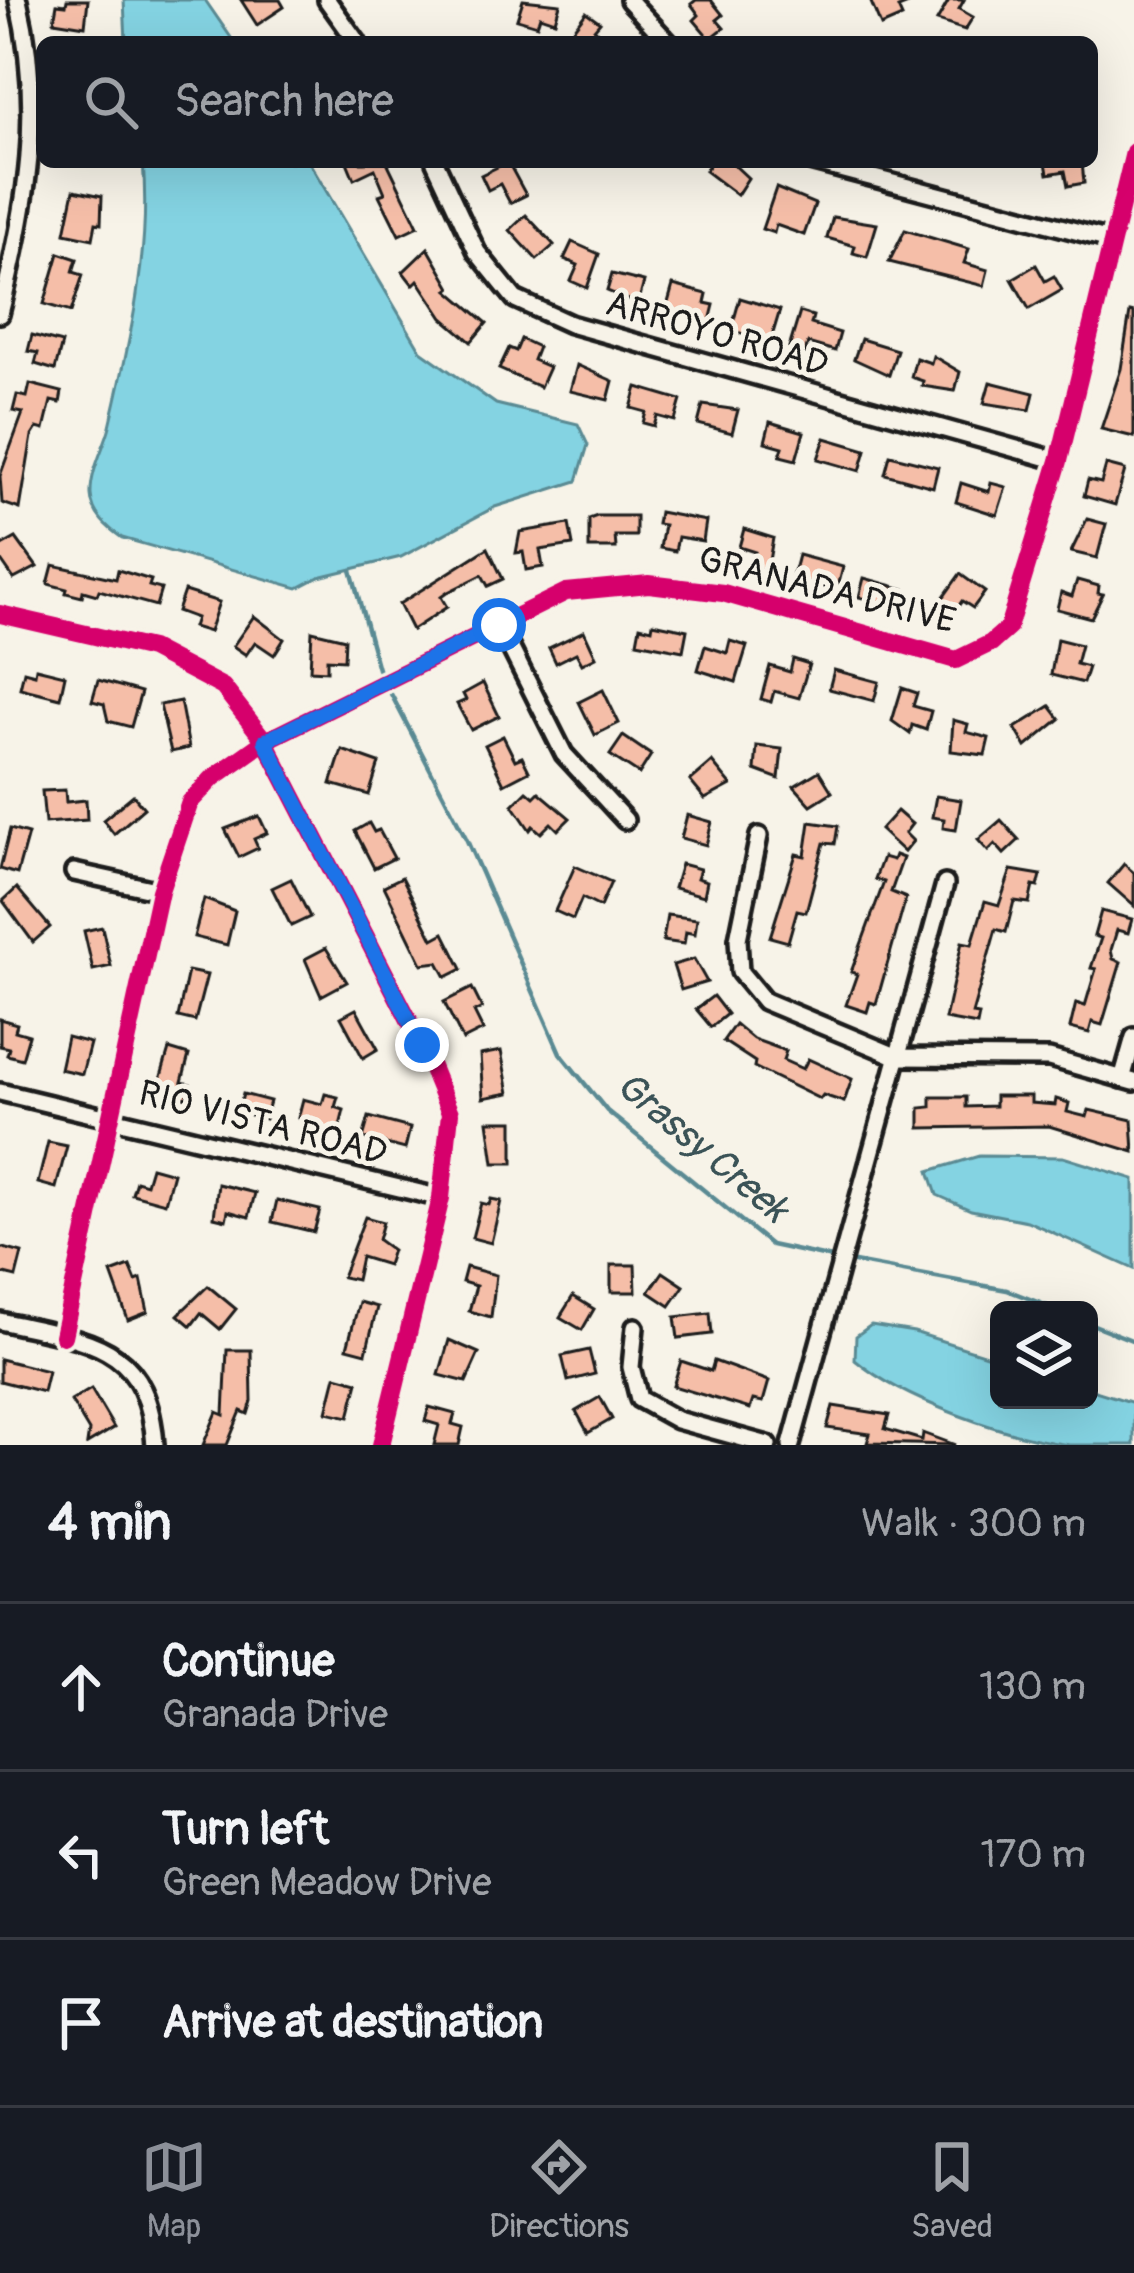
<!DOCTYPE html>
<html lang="en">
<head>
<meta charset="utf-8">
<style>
  body { margin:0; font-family:Pangolin,sans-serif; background:#242831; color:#f1f3f6 }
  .controls { position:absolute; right:36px; bottom:36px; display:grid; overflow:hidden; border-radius:18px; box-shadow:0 12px 48px #0002 }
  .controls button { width:108px; height:108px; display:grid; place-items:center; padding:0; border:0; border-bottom:3px solid #363941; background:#171b24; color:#f1f3f6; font:60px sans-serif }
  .stop { position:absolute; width:36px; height:36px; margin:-27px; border:9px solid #1a73e8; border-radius:50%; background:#fff }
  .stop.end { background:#1a73e8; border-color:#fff; box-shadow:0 3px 12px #0008 }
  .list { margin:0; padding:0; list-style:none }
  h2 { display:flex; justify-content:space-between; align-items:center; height:156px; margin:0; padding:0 48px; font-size:51px }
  h2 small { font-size:39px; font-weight:400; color:#9ea1a6 }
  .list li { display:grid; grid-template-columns:78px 1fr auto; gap:36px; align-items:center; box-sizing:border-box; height:168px; padding:0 48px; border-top:3px solid #363941 }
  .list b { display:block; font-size:45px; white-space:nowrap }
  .list p { margin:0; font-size:39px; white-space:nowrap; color:#9ea1a6 }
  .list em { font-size:39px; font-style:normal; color:#9ea1a6 }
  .icon { flex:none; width:66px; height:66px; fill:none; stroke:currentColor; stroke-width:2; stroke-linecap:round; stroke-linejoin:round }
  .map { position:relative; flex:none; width:1134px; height:1445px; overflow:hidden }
  .search { position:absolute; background:#171b24; box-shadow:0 12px 48px #0002; left:36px; right:36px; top:36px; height:132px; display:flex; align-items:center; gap:30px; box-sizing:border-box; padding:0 42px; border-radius:18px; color:#9ea1a6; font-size:45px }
  .sheet { height:660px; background:#171b24 }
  nav { display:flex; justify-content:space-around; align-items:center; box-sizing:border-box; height:168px; border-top:3px solid #363941; background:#171b24; font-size:33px; color:#9ea1a6 }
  nav a { display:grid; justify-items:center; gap:6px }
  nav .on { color:#8c9099 }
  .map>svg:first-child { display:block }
</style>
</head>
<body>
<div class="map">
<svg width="1134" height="1445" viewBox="0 0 1134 1445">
  <rect width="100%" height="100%" fill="#f7f3e8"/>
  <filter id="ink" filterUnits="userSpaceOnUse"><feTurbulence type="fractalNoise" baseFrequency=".00833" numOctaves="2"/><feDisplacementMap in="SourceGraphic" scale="24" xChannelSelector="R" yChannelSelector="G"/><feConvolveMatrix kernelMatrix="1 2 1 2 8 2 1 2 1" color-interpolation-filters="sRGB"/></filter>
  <g filter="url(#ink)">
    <g fill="#84d3e2" stroke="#5a8a93" stroke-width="3">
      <path d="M124 0H205L234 42H126Z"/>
      <path d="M143 162H309L421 351 496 404 578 424 588 445 577 481 495 507 401 557 319 577 298 588 122 538C108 528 92 515 91 495 90 471 105 446 110 426 130 341 151 250 143 162Z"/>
      <path d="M979 1156 1063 1157 1134 1179V1269L1027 1221 971 1210 937 1195 929 1171Z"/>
      <path d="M871 1325 914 1332 999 1359V1400H1089V1389L1134 1403V1445C1113 1445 1090 1445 1069 1445 1006 1436 904 1401 855 1360L856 1336Z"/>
    </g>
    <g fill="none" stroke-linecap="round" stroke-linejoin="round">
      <g stroke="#5a8a93" stroke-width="4.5">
        <path d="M351 570 378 669 465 836 560 1053 607 1111 771 1245 837 1259"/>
        <path d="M849 1261 1007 1290 1058 1310"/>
        <path d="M1089 1323 1134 1341"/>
      </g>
    </g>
    <g fill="#f5bea8" stroke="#1c1c1c" stroke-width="3">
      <path d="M67 0H88L85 26 54 21 57 4 66 5Z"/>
      <path d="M241 0H280L284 7 257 25Z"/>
      <path d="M523 0 560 4 555 21 540 16 537 25 517 19Z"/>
      <path d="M696 0H711L723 15 717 20 724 28 710 39 694 20 699 15 691 4Z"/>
      <path d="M870 0H918L898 8 902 17 881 26Z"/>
      <path d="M949 0H964L959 9 973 17 965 30 937 21Z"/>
      <path d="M586 12 600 22 594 29 611 42H563Z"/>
      <path d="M347 162H392L388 164 418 226 399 235 379 195 385 193 375 169 354 179Z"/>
      <path d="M508 162 526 195 510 203 500 184 488 190 481 175Z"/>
      <path d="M711 162H731L748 178 737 195 705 171Z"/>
      <path d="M1046 162H1082L1084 183 1068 186 1065 171 1048 174Z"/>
      <path d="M776 188 815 204 804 235 776 225 774 233 762 229Z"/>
      <path d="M74 190 102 196 101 224 96 223 93 239 65 233Z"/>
      <path d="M526 215 554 245 537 260 510 230Z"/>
      <path d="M833 217 877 224 867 257 853 253 855 246 827 238Z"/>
      <path d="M905 230 969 249 964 263 988 270 984 286 889 262Z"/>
      <path d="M572 242 599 254 587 288 571 281 578 265 564 259Z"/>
      <path d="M428 248 451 288 448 290 487 323 471 342 443 318 418 280 413 285 403 272Z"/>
      <path d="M59 253 77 259 73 272 83 275 71 312 44 304Z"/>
      <path d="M1036 265 1045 281 1054 276 1062 290 1029 309 1012 279Z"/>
      <path d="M612 274 644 282 638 304 607 291Z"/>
      <path d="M673 285 707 294 705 303 714 305 710 321 666 310Z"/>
      <path d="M740 298 780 310 770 343 731 330Z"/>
      <path d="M800 312 813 316 811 324 840 333 835 351 808 343 805 353 789 348Z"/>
      <path d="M1130 312 1134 313V437L1101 429 1121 369Z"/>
      <path d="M32 335 62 343 55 370 35 364 38 353 28 351Z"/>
      <path d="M521 339 538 347 533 360 549 367 540 387 499 369 509 348 516 351Z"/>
      <path d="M861 339 897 350 889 375 854 359Z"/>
      <path d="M933 356 960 372 955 391 922 386 923 381 911 377 916 358 931 363Z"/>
      <path d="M577 365 613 381 608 400 570 391Z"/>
      <path d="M990 382 1034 393 1030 410 984 403Z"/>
      <path d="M30 384 62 392 60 403 51 401 44 430 37 428 32 436 20 509 2 503 0 476 23 413 13 411 17 395 27 397Z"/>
      <path d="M637 387 681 400 675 421 657 416 654 426 643 423 646 412 631 408Z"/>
      <path d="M703 405 738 410 732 433 698 424Z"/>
      <path d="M770 422 804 432 796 460 780 456 783 447 765 442Z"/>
      <path d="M825 438 866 450 860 471 818 459Z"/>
      <path d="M890 455 938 467 933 487 885 474Z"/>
      <path d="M1106 465 1125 470 1115 505 1084 496 1088 480 1101 483Z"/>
      <path d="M961 483 989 492 991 483 1006 487 997 515 956 502Z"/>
      <path d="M659 512 706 521 703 541 678 537 675 551 660 548 664 525 657 524Z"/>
      <path d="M597 516H636V536H615L616 548H589V519Z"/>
      <path d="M1087 519 1106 524 1097 558 1071 552Z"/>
      <path d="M569 524 573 545 540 550 543 567 526 570 523 552 516 553 520 532Z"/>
      <path d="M744 529 773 538 767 572 751 567 755 552 739 547Z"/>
      <path d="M16 538 37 567 14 579 0 559V547Z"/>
      <path d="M488 548 503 579 488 586 482 575 448 592 441 597 447 607 412 630 399 604Z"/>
      <path d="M798 555 843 567 837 591 792 578Z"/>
      <path d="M53 565 116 579 118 570 151 580 149 586 161 589 156 606 99 590 97 595 83 591 82 597 66 593 67 589 48 584Z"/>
      <path d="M960 574 985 592 973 608 962 601 947 622 933 612Z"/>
      <path d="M864 578 904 589 899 608 859 597Z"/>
      <path d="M1077 580 1099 586 1098 593 1103 594 1091 618 1057 609 1061 592 1072 596Z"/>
      <path d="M184 591 219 602 209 632 193 627 196 618 177 611Z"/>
      <path d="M254 616 284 639 274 655 255 642 246 655 233 646Z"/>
      <path d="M653 623 687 630 683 651 637 642 640 626 652 629Z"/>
      <path d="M312 631 345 639 344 660 327 659V671L310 670Z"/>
      <path d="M584 631 596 657 582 664 576 653 556 663 549 648Z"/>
      <path d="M1057 639 1081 645 1076 664 1088 667 1083 683 1051 675Z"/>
      <path d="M730 641 747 646 736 682 698 670 705 646 727 653Z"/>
      <path d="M793 659 809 664 799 698 774 691 771 702 761 699 770 666 790 672Z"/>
      <path d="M36 668 65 675 60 698 20 688 24 671 35 674Z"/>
      <path d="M834 670 879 682 874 701 829 689Z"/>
      <path d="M98 680 141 692 131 727 108 721 104 704 92 701Z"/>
      <path d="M483 683 499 716 471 730 457 704 466 700 463 694Z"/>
      <path d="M902 688 917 693 913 706 931 711 926 730 912 725 910 734 892 721Z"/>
      <path d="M603 690 619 723 595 735 579 702Z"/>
      <path d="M180 701 189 748 171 752 160 705Z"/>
      <path d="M1050 706 1060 719 1026 747 1015 728Z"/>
      <path d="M953 720 968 724 966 732 989 738 985 755 951 751Z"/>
      <path d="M503 736 515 760 522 757 529 771 504 784 485 745Z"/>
      <path d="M623 736 651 755 639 774 610 755Z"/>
      <path d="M757 746 782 749 779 779 755 770Z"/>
      <path d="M342 750 379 763 369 795 331 784Z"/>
      <path d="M712 762 731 785 705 799 690 781Z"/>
      <path d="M819 771 832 792 811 805 794 786Z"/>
      <path d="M65 790 66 802 86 800 87 820 45 823 42 791Z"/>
      <path d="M527 791 534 797 539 792 570 818 558 830 551 823 541 833 533 826 530 830 513 805Z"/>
      <path d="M133 795 144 808 114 834 103 820Z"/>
      <path d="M936 796 961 800 956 830 943 828 944 819 932 817Z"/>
      <path d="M897 811 912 824 905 833 913 841 904 852 880 830Z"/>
      <path d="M687 815 712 822 706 845 681 838Z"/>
      <path d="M259 816 267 833 254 839 258 848 239 857 225 829Z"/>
      <path d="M1001 820 1019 840 1004 854 995 844 988 851 978 840Z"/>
      <path d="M810 822 838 826 835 844 824 843 806 912 797 910 788 942 770 937 796 854 805 856Z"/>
      <path d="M369 823 374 832 379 830 394 858 374 868 355 831Z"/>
      <path d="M10 829 28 834 17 874 0 869Z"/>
      <path d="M895 855 903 858 891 892 906 898 876 1004 870 1002 867 1012 846 1005 857 974 851 972 884 882 875 879 883 857 893 860Z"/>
      <path d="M681 864 700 869 697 878 707 881 704 896 674 888Z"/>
      <path d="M1124 864 1134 873V906L1108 883Z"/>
      <path d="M575 866 611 882 600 907 582 898 573 919 555 911Z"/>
      <path d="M1011 870 1041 875 1038 887 1033 886 1029 903 1014 901 1006 932 996 929 972 1014 979 1015 977 1025 945 1019 962 942 972 944 985 901 999 905Z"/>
      <path d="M402 877 433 939 444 933 462 969 446 977 438 962 422 964 384 886Z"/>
      <path d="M291 879 310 917 291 926 272 888Z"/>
      <path d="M17 888 50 927 33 942 3 901Z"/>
      <path d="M204 899 235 911 227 945 194 937Z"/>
      <path d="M1101 911 1132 919 1128 933 1117 930 1111 950 1113 959 1121 962 1102 1025 1092 1022 1089 1033 1070 1028 1076 1003 1085 1006 1096 969 1091 968 1101 938 1094 936Z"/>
      <path d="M667 915 697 919 695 934 686 932 684 944 663 941Z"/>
      <path d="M102 927 111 966 93 970 84 931Z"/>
      <path d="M326 948 347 982 321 996 305 959Z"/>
      <path d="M694 959 707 982 681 990 673 965Z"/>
      <path d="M188 971 207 975 195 1021 178 1017Z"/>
      <path d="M472 988 482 1008 474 1012 483 1030 463 1040 444 1002Z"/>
      <path d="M713 996 727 1014 711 1027 696 1009Z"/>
      <path d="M356 1009 378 1049 363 1058 341 1017Z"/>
      <path d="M0 1019 17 1024 15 1031 29 1035 22 1059 7 1055 9 1048 0 1046Z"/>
      <path d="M735 1024 753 1039 786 1051 783 1060 803 1069 808 1059 852 1079 844 1102 823 1095 820 1099 754 1067 755 1062 723 1041Z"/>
      <path d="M67 1037 90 1043 82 1074 60 1069Z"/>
      <path d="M169 1049 189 1055 182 1082 190 1084 187 1098 157 1090Z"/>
      <path d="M501 1051 509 1093 483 1098 480 1055Z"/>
      <path d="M243 1094 270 1101 265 1119 238 1112Z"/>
      <path d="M325 1094 338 1097 335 1107 344 1110 338 1134 298 1118 303 1099 322 1104Z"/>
      <path d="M995 1096H1031V1103L1055 1105 1056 1099 1069 1103 1067 1112 1087 1117 1089 1110 1132 1120 1134 1152 1049 1126 920 1128V1108L931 1107V1097H966V1107L995 1106Z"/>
      <path d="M369 1117 410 1128 405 1149 363 1138Z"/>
      <path d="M488 1121H513V1163H494Z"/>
      <path d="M48 1142 67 1146 56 1188 38 1183Z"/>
      <path d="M151 1167 173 1173 165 1203 132 1194 136 1181 146 1184Z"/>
      <path d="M218 1184 255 1193 249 1217 228 1211 226 1220 214 1217Z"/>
      <path d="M491 1199 501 1201 491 1243 472 1238 481 1203 489 1205Z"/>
      <path d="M277 1200 320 1210 314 1232 272 1222Z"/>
      <path d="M365 1217 383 1222 378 1240 392 1250 387 1265 361 1257 356 1280 342 1277Z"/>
      <path d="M0 1247 22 1253 16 1277 0 1273Z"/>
      <path d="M611 1265H635L636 1292H611Z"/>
      <path d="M130 1266 136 1281 141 1279 148 1312 128 1320 111 1273Z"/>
      <path d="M466 1267 496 1275 491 1317 469 1311 476 1286 462 1282Z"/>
      <path d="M663 1272 684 1286 670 1306 649 1292Z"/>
      <path d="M208 1286 236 1309 220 1329 201 1313 191 1326 178 1315Z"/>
      <path d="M573 1296 594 1309 582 1330 560 1317Z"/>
      <path d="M359 1302 377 1307 366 1353 347 1348Z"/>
      <path d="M710 1313 712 1334 678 1338 675 1317Z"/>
      <path d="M449 1340 479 1353 466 1382 439 1375Z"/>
      <path d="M227 1350H251L252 1401 248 1414 241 1411 227 1445H203L217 1412 224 1415Z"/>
      <path d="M589 1350 595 1374 568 1381 562 1356Z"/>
      <path d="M0 1359 48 1371 43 1392 0 1381Z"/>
      <path d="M681 1361 711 1371 714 1361 769 1381 763 1402 753 1400 750 1409 673 1386Z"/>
      <path d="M336 1376 358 1382 349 1417 327 1412Z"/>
      <path d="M91 1389 114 1428 87 1444 89 1431 71 1401Z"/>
      <path d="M600 1397 612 1419 588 1433 576 1411Z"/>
      <path d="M833 1406 889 1415 885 1429 922 1440 923 1433 955 1445 867 1443 870 1434 827 1428Z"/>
      <path d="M429 1407 455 1414 452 1424 463 1427 459 1445H434L439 1425 425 1421Z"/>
    </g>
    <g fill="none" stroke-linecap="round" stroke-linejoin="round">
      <g stroke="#1c1c1c" stroke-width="24">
        <g id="minor">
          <path d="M327 0 357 42"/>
          <path d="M629 0 668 42"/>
          <path d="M435 162 477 252 515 299 570 324 1059 461"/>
          <path d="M813 162 1110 240"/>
          <path d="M0 314C27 206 44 110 18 0"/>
          <path d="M0 614 151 649 223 687 265 741 422 1045 450 1113 441 1198 381 1445"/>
          <path d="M499 625 564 754 625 820"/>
          <path d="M759 836 738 939 740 972 764 1001 898 1057 1049 1058 1134 1082"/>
          <path d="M74 872 160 891"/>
          <path d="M1122 1079 1134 1037"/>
          <path d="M0 1092 441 1198"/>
          <path d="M0 1321C86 1341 148 1341 155 1445"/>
          <path d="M635 1327 631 1367 639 1399 677 1420 768 1445"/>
          <path d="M63 1336 160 891 190 802 213 778 265 741 566 592 649 584 723 593 956 660 991 643 1008 628 1059 461 1134 152"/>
          <path d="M791 1445 945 884"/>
        </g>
      </g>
      <use href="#minor" stroke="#f7f3e8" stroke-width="15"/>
      <g stroke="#f7f3e8" stroke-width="26">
        <g id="cycleway">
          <path d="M0 614 151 649 223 687 265 741 422 1045 450 1113 441 1198 381 1445"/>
          <path d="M63 1336 160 891 190 802 213 778 265 741 566 592 649 584 723 593 956 660 991 643 1008 628 1059 461 1134 152"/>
        </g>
      </g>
      <use href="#cycleway" stroke="#d6006c" stroke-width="18"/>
    </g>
  </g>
  <g fill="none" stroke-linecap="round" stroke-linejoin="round" filter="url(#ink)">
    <path stroke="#1a73e8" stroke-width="15" d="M422 1045 265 741 499 625"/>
  </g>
  <g text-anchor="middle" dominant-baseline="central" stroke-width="10" stroke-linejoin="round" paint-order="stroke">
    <g font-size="36" fill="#1c1c1c" stroke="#f7f3e8">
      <text transform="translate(717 334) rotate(16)">ARROYO ROAD</text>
      <text transform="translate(827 590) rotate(14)">GRANADA DRIVE</text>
      <text transform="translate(263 1123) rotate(14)">RIO VISTA ROAD</text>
    </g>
    <g font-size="39" font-style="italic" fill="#3b5357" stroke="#f7f3e8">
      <text transform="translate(702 1147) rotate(40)">Grassy Creek</text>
    </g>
  </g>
</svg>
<div class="controls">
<button><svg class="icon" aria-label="layers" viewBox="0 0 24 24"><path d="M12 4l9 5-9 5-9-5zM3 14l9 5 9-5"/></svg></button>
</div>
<div class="stop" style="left:499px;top:625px"></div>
<div class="stop end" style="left:422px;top:1045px"></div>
<div class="search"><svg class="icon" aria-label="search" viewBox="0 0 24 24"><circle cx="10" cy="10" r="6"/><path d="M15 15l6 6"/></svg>Search here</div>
</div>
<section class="sheet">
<h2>4 min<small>Walk · 300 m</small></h2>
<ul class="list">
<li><svg class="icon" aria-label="ahead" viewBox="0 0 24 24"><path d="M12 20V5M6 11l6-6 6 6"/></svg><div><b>Continue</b><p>Granada Drive</p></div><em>130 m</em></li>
<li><svg class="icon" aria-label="left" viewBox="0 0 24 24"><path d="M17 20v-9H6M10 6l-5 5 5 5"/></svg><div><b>Turn left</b><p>Green Meadow Drive</p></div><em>170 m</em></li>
<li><svg class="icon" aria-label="arrive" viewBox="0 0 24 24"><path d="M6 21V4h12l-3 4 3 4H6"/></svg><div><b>Arrive at destination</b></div></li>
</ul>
</section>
<nav>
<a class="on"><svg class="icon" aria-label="map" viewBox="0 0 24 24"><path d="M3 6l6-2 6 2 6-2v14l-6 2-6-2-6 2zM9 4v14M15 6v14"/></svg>Map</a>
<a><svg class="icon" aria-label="directions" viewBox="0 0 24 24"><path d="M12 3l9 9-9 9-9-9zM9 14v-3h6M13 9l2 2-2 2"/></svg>Directions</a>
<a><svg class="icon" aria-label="saved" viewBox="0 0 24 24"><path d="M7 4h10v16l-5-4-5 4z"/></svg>Saved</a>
</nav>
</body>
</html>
